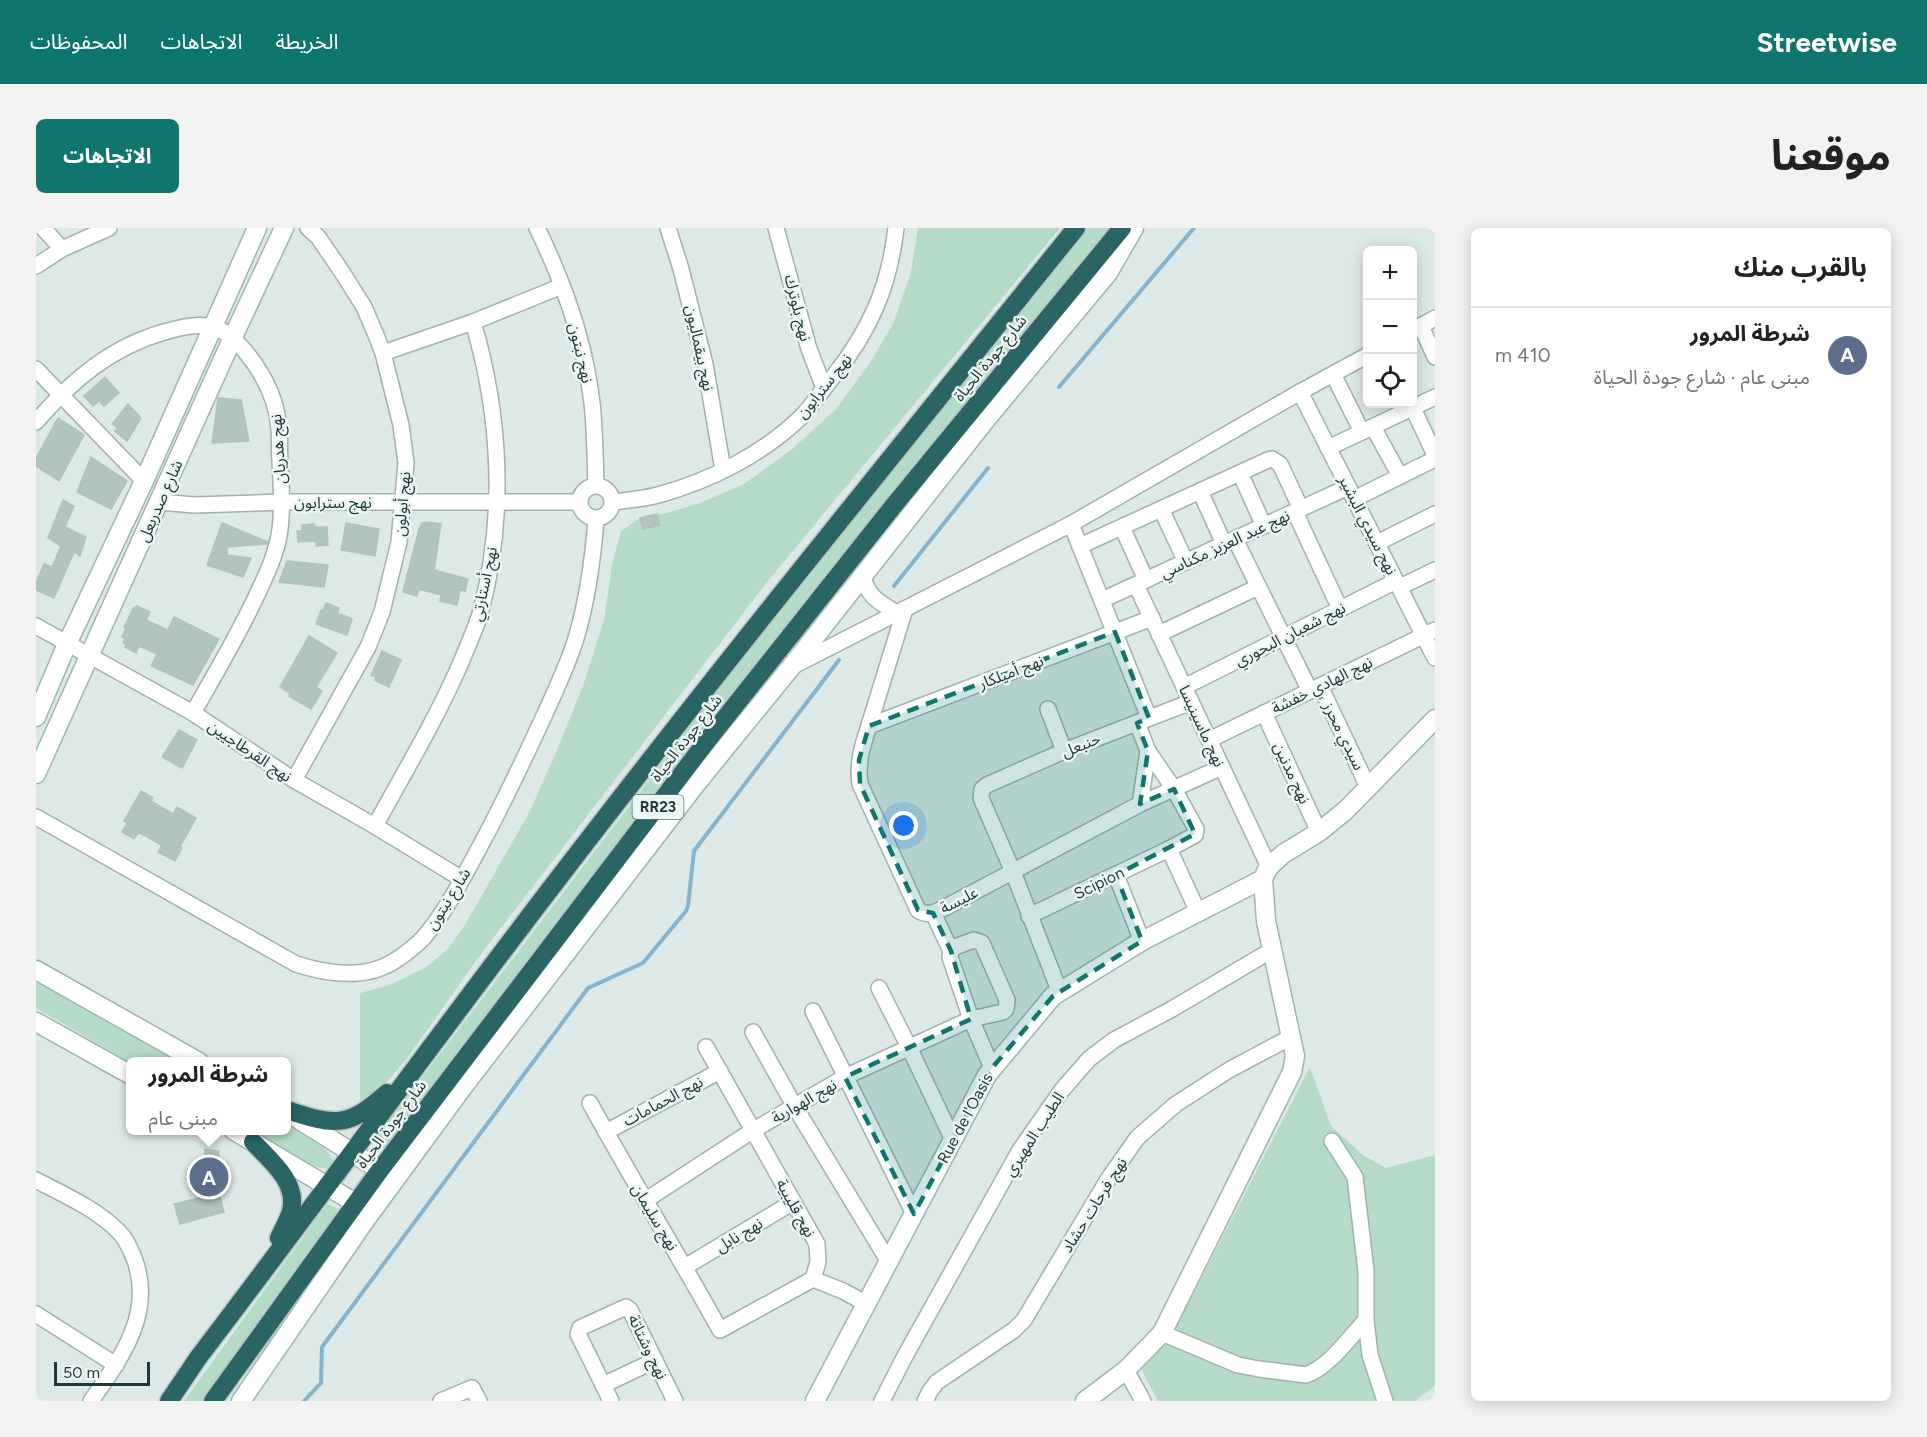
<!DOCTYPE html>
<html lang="ar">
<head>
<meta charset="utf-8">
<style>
  body { margin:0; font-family:Figtree,"Noto Sans Arabic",sans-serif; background:#f2f2f2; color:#222; direction:rtl }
  .controls { position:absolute; right:18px; top:18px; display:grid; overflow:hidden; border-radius:9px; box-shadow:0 3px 15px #0003 }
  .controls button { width:54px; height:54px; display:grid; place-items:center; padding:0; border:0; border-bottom:2px solid #e0e0e0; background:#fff; color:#222; font:30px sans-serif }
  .scale { position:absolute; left:18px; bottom:15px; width:96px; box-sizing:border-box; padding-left:6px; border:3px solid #1f3937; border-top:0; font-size:16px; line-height:21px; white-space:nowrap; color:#1f3937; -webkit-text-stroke:4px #edf6f4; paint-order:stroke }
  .you { position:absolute; left:868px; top:598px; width:21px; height:21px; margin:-15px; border:4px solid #fff; border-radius:50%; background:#1a73e8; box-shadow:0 0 0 9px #1a73e833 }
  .badge { display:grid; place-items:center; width:39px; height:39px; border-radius:50%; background:#0f766e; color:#fff; font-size:20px; font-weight:700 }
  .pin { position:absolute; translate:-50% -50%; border:3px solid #fff; box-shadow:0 2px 6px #0006 }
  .popup { position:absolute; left:90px; top:829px; width:165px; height:78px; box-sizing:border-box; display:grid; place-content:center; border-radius:9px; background:#fff; filter:drop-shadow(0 2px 4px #0005); font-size:20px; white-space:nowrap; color:#767676 }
  .popup b { font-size:22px; color:#222 }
  .popup::after { content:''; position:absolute; left:50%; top:100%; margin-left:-12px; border:12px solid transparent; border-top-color:#fff }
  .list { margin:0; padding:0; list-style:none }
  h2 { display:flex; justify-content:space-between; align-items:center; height:78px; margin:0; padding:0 24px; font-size:26px }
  h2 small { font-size:20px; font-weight:400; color:#767676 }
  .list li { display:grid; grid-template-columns:39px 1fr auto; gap:18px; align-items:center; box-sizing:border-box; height:96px; padding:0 24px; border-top:2px solid #e0e0e0 }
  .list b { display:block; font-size:22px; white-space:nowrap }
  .list p { margin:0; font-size:20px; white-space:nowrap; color:#767676 }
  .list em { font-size:20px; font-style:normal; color:#767676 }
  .icon { flex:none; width:33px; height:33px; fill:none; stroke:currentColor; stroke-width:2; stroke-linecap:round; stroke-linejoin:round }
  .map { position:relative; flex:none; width:1399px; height:1173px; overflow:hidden; direction:ltr; border-radius:9px }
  header { display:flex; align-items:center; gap:36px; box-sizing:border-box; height:84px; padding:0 30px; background:#0f766e; color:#fff }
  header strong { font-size:28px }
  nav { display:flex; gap:33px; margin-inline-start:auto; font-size:21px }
  .intro { display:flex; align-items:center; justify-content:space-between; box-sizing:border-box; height:144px; padding:0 36px }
  h1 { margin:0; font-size:42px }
  .button { padding:15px 27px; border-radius:9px; background:#0f766e; color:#fff; font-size:21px; font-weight:700 }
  main { display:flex; gap:36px; padding:0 36px }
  aside { flex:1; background:#fff; border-radius:9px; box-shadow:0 3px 15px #0003 }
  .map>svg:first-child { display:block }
</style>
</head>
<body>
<header>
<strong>Streetwise</strong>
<nav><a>الخريطة</a><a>الاتجاهات</a><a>المحفوظات</a></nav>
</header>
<div class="intro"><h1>موقعنا</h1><a class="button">الاتجاهات</a></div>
<main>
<aside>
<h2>بالقرب منك<small></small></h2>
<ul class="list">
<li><span class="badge" style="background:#5c6f8a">A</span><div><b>شرطة المرور</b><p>مبنى عام · شارع جودة الحياة</p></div><em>410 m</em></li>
</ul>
</aside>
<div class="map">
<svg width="1399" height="1173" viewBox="0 0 1399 1173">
  <rect width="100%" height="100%" fill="#dde9e6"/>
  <g fill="#b5dbc8">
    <path d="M882 0H1024L732 353 445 726 372 829 339 868 324 877V765L354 757 390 739 412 721 429 697 494 583 521 522 547 458 568 392 576 337 585 303 604 290 631 285 664 275 708 256 755 222 800 181 833 136 857 96 875 44Z"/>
    <path d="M1052 0H1079L354 926 336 915 752 370Z"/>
    <path d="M0 752 143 833 95 835 0 780Z"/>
    <path d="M1274 839 1295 898 1327 927 1350 940 1399 927V1158L1381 1171V1173H1122L1102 1135 1134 1111Z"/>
    <path d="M251 896 287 917 299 935 292 941 276 938 213 903 251 902Z"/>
    <path d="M291 976 305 982 167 1173H148Z"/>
  </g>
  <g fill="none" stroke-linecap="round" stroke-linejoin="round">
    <g stroke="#83b4d0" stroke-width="4">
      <path d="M1023 159 1158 0"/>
      <path d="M858 358 952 240"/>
      <path d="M268 1173 285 1155 286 1119 552 760 607 735 650 683 652 678 658 623 803 432"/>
    </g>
  </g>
  <g fill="#b2c4c0" stroke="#b0c3bf" stroke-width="1.5">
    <path d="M69 149 83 165 68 178 63 173 57 178 48 168Z"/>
    <path d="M182 170 205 172 213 213 176 215Z"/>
    <path d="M92 176 105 190 91 213 79 203 82 200 76 196Z"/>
    <path d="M22 190 48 207 23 253 0 238V230Z"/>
    <path d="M55 229 91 253 75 281 41 264Z"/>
    <path d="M27 272 38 278 29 299 50 309 44 328 38 324 18 370 0 362V355L8 336 16 339 25 318 12 310Z"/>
    <path d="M621 286 624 297 607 301 604 290Z"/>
    <path d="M391 294 405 296 398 342 432 351 429 363 424 362 421 377 404 373 405 367 383 361 381 368 367 364 383 301 386 295Z"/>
    <path d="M186 295 232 314 231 316 191 319V327L215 330 207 349 171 337Z"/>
    <path d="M310 295 343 301 339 328 305 322Z"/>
    <path d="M278 296 279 299H291L292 317 280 318V313L262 314 261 303H266V297Z"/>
    <path d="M251 333 292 337 288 359 243 354Z"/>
    <path d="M290 375 303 380 301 385 316 391 311 407 280 396 285 382 287 383Z"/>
    <path d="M101 378 114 384 110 392 132 402 138 389 183 411 157 457 115 438 121 426 103 418 100 425 89 419 90 417 87 415 89 410 86 409 90 400 88 399 98 379 100 380Z"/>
    <path d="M273 408 301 425 280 459 286 463 275 481 253 468 254 465 244 459Z"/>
    <path d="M346 423 365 432 353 459 339 452 340 449 335 447Z"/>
    <path d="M143 502 161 512 146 540 126 529Z"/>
    <path d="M105 563 117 570 115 573 137 586 141 579 160 590 144 619 146 620 139 633 122 624 126 617 106 606 102 605 98 611 86 604 91 595 88 593Z"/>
    <path d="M169 921 183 923V965L188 984 144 996 138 976 163 970 160 932 169 933Z"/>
  </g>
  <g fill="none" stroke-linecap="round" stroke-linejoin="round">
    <g stroke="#a0b1ae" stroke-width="18">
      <g id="street">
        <path d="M7 0 26 21"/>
        <path d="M501 0C528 55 549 114 556 175 559 202 559 230 560 257"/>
        <path d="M632 0 645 41 669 136 687 242"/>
        <path d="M740 0 773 121 788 160"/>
        <path d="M0 38 26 21 73 0"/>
        <path d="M1385 98 1399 129"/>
        <path d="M1376 103 1399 90"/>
        <path d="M347 125 437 94 526 58"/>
        <path d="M0 141 108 253"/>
        <path d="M1297 146 1326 204"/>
        <path d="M1264 164 1399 430"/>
        <path d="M1375 176 1399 227"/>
        <path d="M0 194C35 153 75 119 128 104 143 100 161 95 177 99 191 103 200 113 209 123 227 145 241 172 243 201 244 211 243 222 244 233 245 255 247 278 244 301 241 326 229 350 218 373 200 411 178 448 157 485"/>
        <path d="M1337 199 1364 248"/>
        <path d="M1292 220 1399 169"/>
        <path d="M1204 245 1228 298"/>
        <circle cx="560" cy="274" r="16"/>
        <path d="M1164 263 1188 316"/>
        <path d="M1318 271 1399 231"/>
        <path d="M124 274 158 277 246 274H543"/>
        <path d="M577 274C592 272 608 271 622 267 674 253 727 226 765 189 777 177 786 162 797 149 834 102 853 60 860 0"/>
        <path d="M1125 281 1150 334"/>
        <path d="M1259 284 1304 381"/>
        <path d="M1035 296 1113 490"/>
        <path d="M1086 299 1110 352"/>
        <path d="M1199 311 1274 463"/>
        <path d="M1341 315 1399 286"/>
        <path d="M1044 318 1232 232 1236 231 1244 236 1265 281"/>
        <path d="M826 347C833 370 841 372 860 385"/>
        <path d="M1100 357 1233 639"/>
        <path d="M1364 359 1399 342"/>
        <path d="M1066 372 1312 259"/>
        <path d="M869 381 827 517C823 531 822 542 824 556L882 682C891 689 900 684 908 680L1104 576 1186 539"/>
        <path d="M0 398 157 485 258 552 339 598 426 651"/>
        <path d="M1123 406 1222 359"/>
        <path d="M759 437 1035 296 1264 164 1332 127"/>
        <path d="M1284 458 1332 559"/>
        <path d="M1148 459 1360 353"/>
        <path d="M1012 481 1028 523"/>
        <path d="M1228 485 1283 604"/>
        <path d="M833 498 1116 390"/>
        <path d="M1173 512 1399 402"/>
        <path d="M258 552 332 419 346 384 363 314 370 235 365 197 347 125 340 107 328 79 306 44 282 9 272 0"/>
        <path d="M1104 576 1112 523"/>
        <path d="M0 589 260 736C291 746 327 752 357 734 368 727 380 718 389 708 413 679 430 644 448 611 470 570 489 529 508 488 520 461 533 435 541 407 552 369 557 330 560 291"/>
        <path d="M339 598C369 543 401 490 426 432 432 417 439 402 444 386 470 291 465 188 437 94"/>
        <path d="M1133 621 1162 684"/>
        <path d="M1080 647 1106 713"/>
        <path d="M897 685 915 723"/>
        <path d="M993 688 1133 621 1159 607 1160 601 1138 561 1112 523 1101 495"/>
        <path d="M843 760 873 819 917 912"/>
        <path d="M1023 762 977 644 945 570 946 561 951 557 1028 523 1155 474"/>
        <path d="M777 783 878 986"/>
        <path d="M717 804 759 879 853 1034"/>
        <path d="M554 875C596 952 642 1026 684 1102L777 1051 782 1034 781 1016 670 819"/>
        <path d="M570 904 684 843"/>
        <path d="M1296 913 1319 949 1330 1043V1092L1334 1127 1349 1173"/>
        <path d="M0 952C28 967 59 980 82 1003 90 1010 94 1021 98 1030 119 1085 85 1130 55 1173"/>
        <path d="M610 972 716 903 809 849 935 791 967 784 970 781 971 772 946 715 938 712 916 720 914 729 935 791 956 840"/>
        <path d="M649 1039 757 974"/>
        <path d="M777 1051 807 1063 831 1076"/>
        <path d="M0 1086 80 1137"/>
        <path d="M1126 1105 1202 1137 1223 1141 1270 1147C1292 1140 1314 1109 1330 1092"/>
        <path d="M1090 1142 1107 1173"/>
        <path d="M567 1157 618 1133"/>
        <path d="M405 1173 436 1160 443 1173"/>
        <path d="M575 1173 542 1106 544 1100 590 1079 594 1082 639 1173"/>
        <path d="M846 1173 869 1128 984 922 1026 862 1053 831 1078 812 1136 781 1236 722"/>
        <path d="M889 1173 894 1163 901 1154 978 1102 988 1092 1071 953 1101 910 1140 876 1193 842 1255 809"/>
      </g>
    </g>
    <g stroke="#9cb5b1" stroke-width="21">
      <g id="secondary">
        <path d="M0 489 31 416 108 253 221 0"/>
        <path d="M0 546 197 109 248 0"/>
        <path d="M0 742 163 834"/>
        <path d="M0 794 95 847"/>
        <path d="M254 886 344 942"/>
        <path d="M197 902 321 976"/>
        <path d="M205 1173 328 994 427 859 660 556 756 438 952 189 1072 45 1098 0"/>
        <path d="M779 1173 951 847 1017 768 1106 713 1227 651"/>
        <path d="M1049 1173 1090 1142 1126 1105 1256 844 1259 828 1230 693 1227 651 1230 644 1233 639 1247 626 1283 604 1310 582 1399 491"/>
      </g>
    </g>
    <g stroke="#bcc4c3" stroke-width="21">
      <g id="highway">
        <path d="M251 882C299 898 312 900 351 865"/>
        <path d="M217 914C235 933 262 954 255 983 252 993 247 1001 243 1010"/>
        <path d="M133 1173 162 1130C284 970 402 807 525 647 693 428 867 215 1040 0"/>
        <path d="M177 1173 344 942 674 509 859 276 1086 0"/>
      </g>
    </g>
    <use href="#street" stroke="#fff" stroke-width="15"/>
    <use href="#secondary" stroke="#fff" stroke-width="18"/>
    <use href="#highway" stroke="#2a6465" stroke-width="18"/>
  </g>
  <path fill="#0f766e" fill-opacity="0.2" stroke="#0f766e" stroke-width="4.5" stroke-dasharray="12 8" stroke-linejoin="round" d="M1079 404 1113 490 1101 495 1112 523 1104 576 1138 561 1159 606 1080 647 1106 713 1017 768 956 840 878 986 809 849 935 791 915 723 897 685 882 682 824 556 823 532 833 498Z"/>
  <g text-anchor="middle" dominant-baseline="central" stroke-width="5" stroke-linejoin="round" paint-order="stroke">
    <rect fill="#edf6f4" stroke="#5d7270" stroke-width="1.5" x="596.5" y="567" width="51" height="24" rx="4.5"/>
    <g font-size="15" font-weight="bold" fill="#1f3937">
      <text x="622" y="579">RR23</text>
    </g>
    <g font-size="16" fill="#1f3937" stroke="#edf6f4">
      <text transform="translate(762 80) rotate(76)">نهج بلوترك</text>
      <text transform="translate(664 120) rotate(78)">نهج بيقماليون</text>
      <text transform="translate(545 125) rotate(77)">نهج نبتون</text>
      <text transform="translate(954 130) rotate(-51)">شارع جودة الحياة</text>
      <text transform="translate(788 158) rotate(-51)">نهج سترابون</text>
      <text transform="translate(242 221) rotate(-94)">نهج هدريان</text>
      <text transform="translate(124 273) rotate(-66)">شارع صدربعل</text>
      <text x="297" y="274">نهج سترابون</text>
      <text transform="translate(366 276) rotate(-85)">نهج أبولون</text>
      <text transform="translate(1332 297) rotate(63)">نهج سيدي البشير</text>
      <text transform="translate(1189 316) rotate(-25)">نهج عبد العزيز مكناسي</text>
      <text transform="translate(448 356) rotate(-78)">نهج أستارتي</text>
      <text transform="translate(1254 406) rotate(-27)">نهج شعبان البحوري</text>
      <text transform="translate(975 444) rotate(-21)">نهج أميلكار</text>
      <text transform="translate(1286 457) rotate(-26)">نهج الهادي خفشة</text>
      <text transform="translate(1166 498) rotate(65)">نهج ماسينيسا</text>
      <text transform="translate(1308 508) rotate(64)">سيدي محرز</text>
      <text transform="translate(650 510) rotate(-52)">شارع جودة الحياة</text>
      <text transform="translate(1045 517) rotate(-22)">حنبعل</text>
      <text transform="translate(214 523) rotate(34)">نهج القرطاجيين</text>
      <text transform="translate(1256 545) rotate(65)">نهج مدنين</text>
      <text transform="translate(1063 655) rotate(-26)">Scipion</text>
      <text transform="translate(412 671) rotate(-58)">شارع نبتون</text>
      <text transform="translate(923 672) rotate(-27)">عليسة</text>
      <text transform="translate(627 873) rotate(-28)">نهج الحمامات</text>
      <text transform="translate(768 873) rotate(-30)">نهج الهوارية</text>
      <text transform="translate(929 890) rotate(-62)">Rue de l'Oasis</text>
      <text transform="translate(355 896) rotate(-53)">شارع جودة الحياة</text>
      <text transform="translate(998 906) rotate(-57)">الطيب المهيري</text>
      <text transform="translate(1058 977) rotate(-58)">نهج فرحات حشاد</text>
      <text transform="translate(760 980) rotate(61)">نهج قليبية</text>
      <text transform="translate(619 989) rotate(59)">نهج سليمان</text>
      <text transform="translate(703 1007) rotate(-31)">نهج نابل</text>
      <text transform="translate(612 1119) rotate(64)">نهج وشتاتة</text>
    </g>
  </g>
</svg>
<div class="controls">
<button>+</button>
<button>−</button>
<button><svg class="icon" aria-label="locate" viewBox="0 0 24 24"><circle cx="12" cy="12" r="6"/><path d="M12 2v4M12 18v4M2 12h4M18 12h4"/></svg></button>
</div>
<div class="scale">50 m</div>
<div class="you"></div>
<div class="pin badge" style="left:173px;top:949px;background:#5c6f8a">A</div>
<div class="popup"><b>شرطة المرور</b>مبنى عام</div>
</div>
</main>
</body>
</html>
